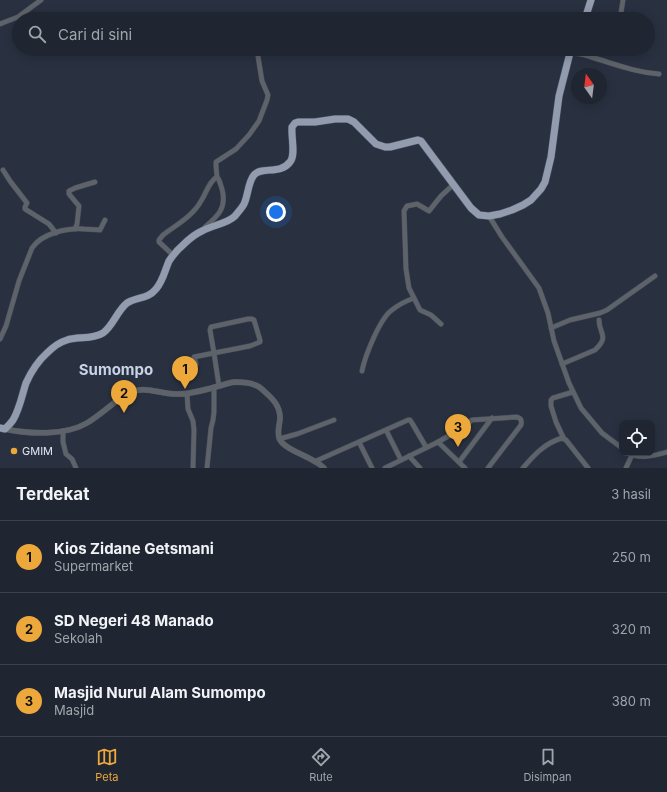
<!DOCTYPE html>
<html lang="id">
<head>
<meta charset="utf-8">
<style>
  body { margin:0; font-family:Inter,sans-serif; background:#2c313d; color:#f1f3f6 }
  .controls { position:absolute; right:12px; bottom:12px; display:grid; overflow:hidden; border-radius:8px; box-shadow:0 2px 10px #0003 }
  .controls button { width:36px; height:36px; display:grid; place-items:center; padding:0; border:0; border-bottom:1px solid #3c424d; background:#1f2531; color:#f1f3f6; font:20px sans-serif }
  .compass { position:absolute; left:571px; top:68px; width:36px; height:36px; border-radius:50%; background:#1f2531; box-shadow:0 2px 10px #0003; rotate:346deg }
  .you { position:absolute; left:276px; top:212px; width:14px; height:14px; margin:-10px; border:3px solid #fff; border-radius:50%; background:#1a73e8; box-shadow:0 0 0 6px #1a73e833 }
  .badge { display:grid; place-items:center; width:26px; height:26px; border-radius:50%; background:#eda83b; color:#111; font-size:13px; font-weight:700 }
  .pin { position:absolute; translate:-50% -33px; filter:drop-shadow(0 1px 2px #0008) }
  .pin::after { content:''; position:absolute; top:21px; width:14px; height:12px; background:inherit; clip-path:polygon(0 0,100% 0,50% 100%) }
  .list { margin:0; padding:0; list-style:none }
  h2 { display:flex; justify-content:space-between; align-items:center; height:52px; margin:0; padding:0 16px; font-size:17px }
  h2 small { font-size:13px; font-weight:400; color:#a1a5ab }
  .list li { display:grid; grid-template-columns:26px 1fr auto; gap:12px; align-items:center; box-sizing:border-box; height:72px; padding:0 16px; border-top:1px solid #3c424d }
  .list b { display:block; font-size:15px; white-space:nowrap }
  .list p { margin:0; font-size:13px; white-space:nowrap; color:#a1a5ab }
  .list em { font-size:13px; font-style:normal; color:#a1a5ab }
  .icon { flex:none; width:22px; height:22px; fill:none; stroke:currentColor; stroke-width:2; stroke-linecap:round; stroke-linejoin:round }
  .map { position:relative; flex:none; width:667px; height:468px; overflow:hidden }
  .search { position:absolute; background:#1f2531; box-shadow:0 2px 10px #0003; left:12px; right:12px; top:12px; height:44px; display:flex; align-items:center; gap:10px; box-sizing:border-box; padding:0 14px; border-radius:22px; color:#a1a5ab; font-size:15px }
  .sheet { height:268px; background:#1f2531 }
  nav { display:flex; justify-content:space-around; align-items:center; box-sizing:border-box; height:56px; border-top:1px solid #3c424d; background:#1f2531; font-size:11px; color:#a1a5ab }
  nav a { display:grid; justify-items:center; gap:2px }
  nav .on { color:#eda83b }
  .map>svg:first-child { display:block }
</style>
</head>
<body>
<div class="map">
<svg width="667" height="468" viewBox="0 0 667 468">
  <rect width="100%" height="100%" fill="#293141"/>
  <g fill="none" stroke-linecap="round" stroke-linejoin="round">
    <g stroke="#464e5d" stroke-width="5.5">
      <g id="minor">
        <path d="M620 19 623 0"/>
        <path d="M0 24 18 17 41 0"/>
        <path d="M570 52C577 54 584 54 591 57 615 64 634 72 659 74"/>
        <path d="M3 170 10 181 27 203 25 207V209L49 224 56 233"/>
        <path d="M217 177 216 166V162L236 149 249 135 259 121 267 100 268 95 262 81 257 50"/>
        <path d="M489 216 502 237 539 288 548 313 554 341 569 383 581 408 602 433 622 448"/>
        <path d="M75 229 77 224 79 206 69 194V191L75 188 95 182"/>
        <path d="M173 255 159 242V240L163 235C176 225 193 216 201 201 206 194 209 181 217 177 220 180 220 184 222 189 227 208 218 216 205 227"/>
        <path d="M441 324 431 315 420 310 409 288 406 269 404 211 407 206 417 204 429 211 441 196 454 184"/>
        <path d="M551 328 570 320 600 313 607 310 655 276"/>
        <path d="M0 339 6 326 19 281 32 248C42 233 67 228 84 229 90 229 95 230 100 230L105 220"/>
        <path d="M196 364 194 357 214 353 210 330 211 327 248 319H252L254 320 260 340V342L250 346 214 353 219 386"/>
        <path d="M562 364 595 350C610 336 599 334 599 320"/>
        <path d="M362 371C365 356 380 318 392 310 398 305 406 301 414 298"/>
        <path d="M187 394 188 409 193 421 194 430 193 468"/>
        <path d="M386 430 401 460"/>
        <path d="M63 431V442L66 454 72 459 76 468"/>
        <path d="M279 439 297 434 334 420"/>
        <path d="M564 439 556 422 551 406V400L553 398 573 392"/>
        <path d="M359 442 372 468"/>
        <path d="M438 442 465 468"/>
        <path d="M629 453C639 460 656 455 667 452"/>
        <path d="M409 456 420 468"/>
        <path d="M316 461 408 420H410L412 423 426 447"/>
        <path d="M459 462 492 418"/>
        <path d="M207 468 211 428 213 420 214 412V387"/>
        <path d="M385 468 438 442 459 430 472 420 516 417C521 418 522 420 521 425L488 468"/>
        <path d="M523 468C534 455 545 443 562 438L566 440 588 468"/>
        <path d="M626 468 632 455"/>
      </g>
    </g>
    <g stroke="#464e5d" stroke-width="6">
      <path id="tertiary" d="M5 429C29 434 65 436 87 423 100 415 112 404 124 395 146 383 158 395 179 394 197 394 216 386 234 382 241 382 249 382 255 385 259 386 262 389 265 392 273 399 280 406 280 418 280 425 276 433 280 440 285 449 305 455 314 461 318 463 321 465 324 468"/>
    </g>
    <g stroke="#464e5d" stroke-width="8">
      <g id="trunk">
        <path d="M585 19 591 0"/>
        <path d="M0 428 5 429C8 426 11 423 13 420 20 408 22 395 26 383 31 372 38 361 47 353 52 348 60 342 67 340 78 336 92 340 103 333 113 326 117 311 127 303 138 296 147 300 156 289 163 281 165 270 169 261 173 255 177 250 183 245 188 240 195 234 202 231 212 225 227 224 235 216 238 212 242 208 244 204 248 196 248 182 254 175 262 166 280 175 290 162 296 155 291 137 292 127L295 123 298 122H315L335 119H348L354 122 376 144 385 147H390L418 140 421 141 471 208 479 215 489 216 500 214 512 210 523 205 531 200 541 189 545 182 551 157 559 96 571 49"/>
      </g>
    </g>
    <use href="#minor" stroke="#5e636a" stroke-width="4.5"/>
    <use href="#tertiary" stroke="#5e636a" stroke-width="5.5"/>
    <use href="#trunk" stroke="#929cae" stroke-width="7"/>
  </g>
  <circle fill="#eda83b" stroke="#293141" stroke-width="1.5" cx="14" cy="451" r="4"/>
  <g text-anchor="middle" dominant-baseline="central" stroke-width="4" stroke-linejoin="round" paint-order="stroke">
    <g font-size="11" fill="#e0e5f0" stroke="#293141" text-anchor="start">
      <text x="22" y="451">GMIM</text>
    </g>
    <g font-size="15" font-weight="bold" fill="#c8d3e7" stroke="#293141">
      <text x="116" y="369">Sumompo</text>
    </g>
  </g>
</svg>
<div class="controls">
<button><svg class="icon" aria-label="locate" viewBox="0 0 24 24"><circle cx="12" cy="12" r="6"/><path d="M12 2v4M12 18v4M2 12h4M18 12h4"/></svg></button>
</div>
<svg class="compass" viewBox="-18 -18 36 36"><path d="M0-13l5 13h-10z" fill="#e53935"/><path d="M0 13l5-13h-10z" fill="#a1a5ab"/></svg>
<div class="you"></div>
<div class="pin badge" style="left:185px;top:389px">1</div>
<div class="pin badge" style="left:124px;top:413px">2</div>
<div class="pin badge" style="left:458px;top:447px">3</div>
<div class="search"><svg class="icon" aria-label="search" viewBox="0 0 24 24"><circle cx="10" cy="10" r="6"/><path d="M15 15l6 6"/></svg>Cari di sini</div>
</div>
<section class="sheet">
<h2>Terdekat<small>3 hasil</small></h2>
<ul class="list">
<li><span class="badge">1</span><div><b>Kios Zidane Getsmani</b><p>Supermarket</p></div><em>250 m</em></li>
<li><span class="badge">2</span><div><b>SD Negeri 48 Manado</b><p>Sekolah</p></div><em>320 m</em></li>
<li><span class="badge">3</span><div><b>Masjid Nurul Alam Sumompo</b><p>Masjid</p></div><em>380 m</em></li>
</ul>
</section>
<nav>
<a class="on"><svg class="icon" aria-label="map" viewBox="0 0 24 24"><path d="M3 6l6-2 6 2 6-2v14l-6 2-6-2-6 2zM9 4v14M15 6v14"/></svg>Peta</a>
<a><svg class="icon" aria-label="directions" viewBox="0 0 24 24"><path d="M12 3l9 9-9 9-9-9zM9 14v-3h6M13 9l2 2-2 2"/></svg>Rute</a>
<a><svg class="icon" aria-label="saved" viewBox="0 0 24 24"><path d="M7 4h10v16l-5-4-5 4z"/></svg>Disimpan</a>
</nav>
</body>
</html>
